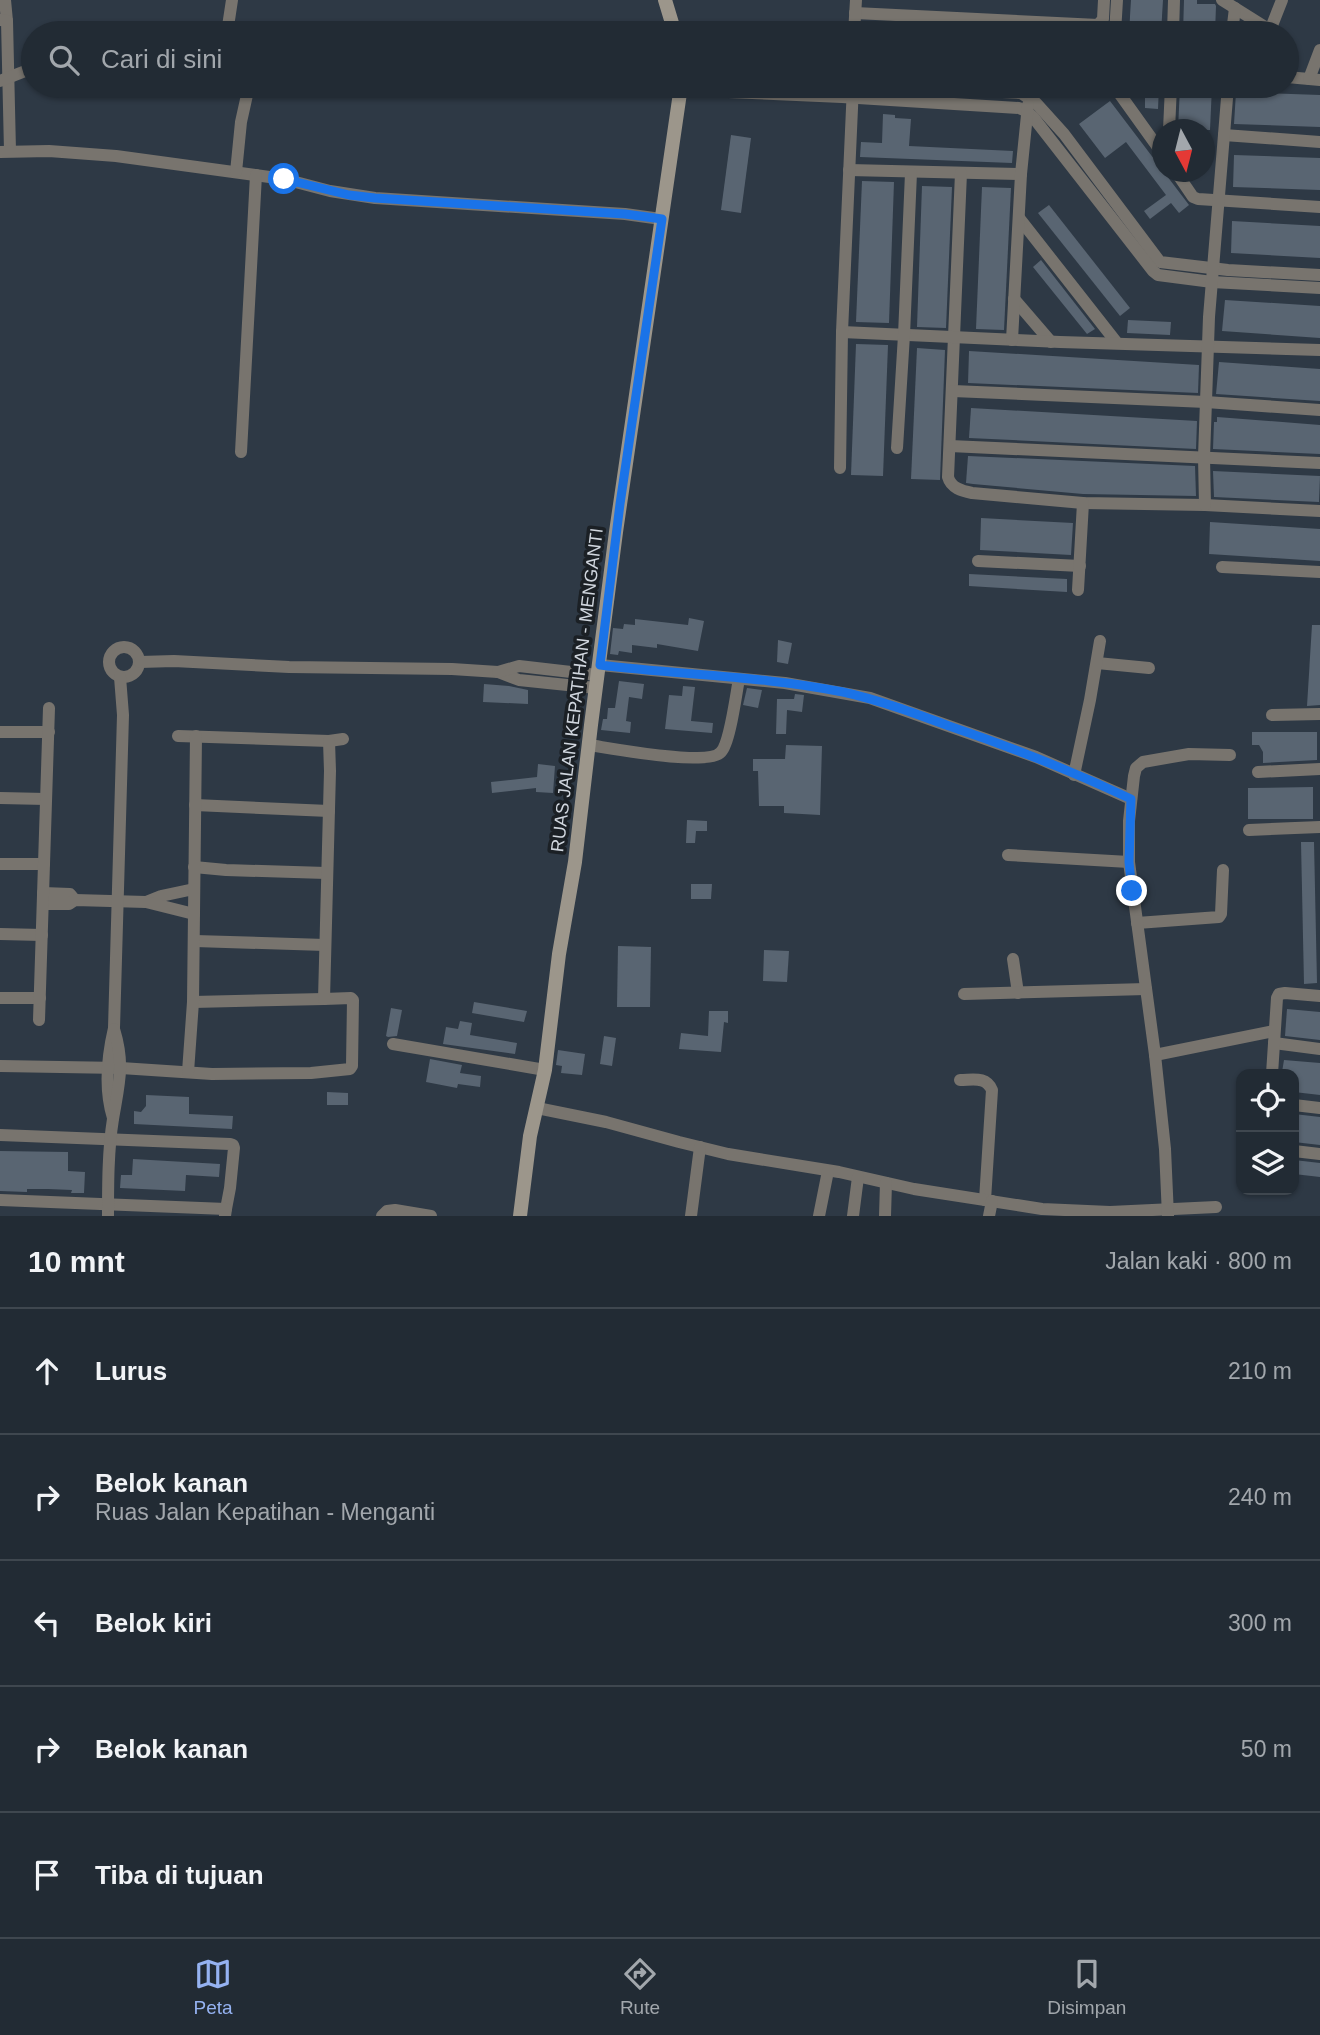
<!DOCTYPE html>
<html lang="id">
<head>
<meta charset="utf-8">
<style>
  body { margin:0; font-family:Helvetica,sans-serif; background:#2e3740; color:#f1f3f6 }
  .controls { position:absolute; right:21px; bottom:21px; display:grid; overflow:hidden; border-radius:14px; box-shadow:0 2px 5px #0004 }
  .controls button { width:63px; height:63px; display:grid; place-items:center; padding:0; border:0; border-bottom:2px solid #3f474f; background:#222b34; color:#f1f3f6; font:35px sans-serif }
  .compass { position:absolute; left:1152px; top:119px; width:63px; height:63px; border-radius:50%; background:#222b34; box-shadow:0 2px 5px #0004; rotate:173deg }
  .stop { position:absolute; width:21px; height:21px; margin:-16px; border:5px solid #1a73e8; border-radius:50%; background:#fff }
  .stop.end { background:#1a73e8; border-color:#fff; box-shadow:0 2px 7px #0008 }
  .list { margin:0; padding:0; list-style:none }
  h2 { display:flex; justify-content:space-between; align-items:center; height:91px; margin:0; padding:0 28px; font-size:30px }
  h2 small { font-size:23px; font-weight:400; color:#a2a7ac }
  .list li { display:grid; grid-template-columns:46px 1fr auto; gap:21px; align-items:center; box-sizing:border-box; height:126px; padding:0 28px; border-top:2px solid #3f474f }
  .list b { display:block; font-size:26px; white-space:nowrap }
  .list p { margin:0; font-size:23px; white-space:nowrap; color:#a2a7ac }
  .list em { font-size:23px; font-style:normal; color:#a2a7ac }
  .icon { flex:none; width:38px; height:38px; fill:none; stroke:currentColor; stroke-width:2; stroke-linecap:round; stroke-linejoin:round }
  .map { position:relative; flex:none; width:1320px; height:1216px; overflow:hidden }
  .search { position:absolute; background:#222b34; box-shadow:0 2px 5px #0004; left:21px; right:21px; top:21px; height:77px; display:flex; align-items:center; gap:18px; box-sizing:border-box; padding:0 24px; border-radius:38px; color:#a2a7ac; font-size:26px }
  .sheet { height:721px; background:#222b34 }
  nav { display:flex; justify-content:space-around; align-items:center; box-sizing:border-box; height:98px; border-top:2px solid #3f474f; background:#222b34; font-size:19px; color:#a2a7ac }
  nav a { display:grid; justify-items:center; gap:4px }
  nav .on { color:#95b2f1 }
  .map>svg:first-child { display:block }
</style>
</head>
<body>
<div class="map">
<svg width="1320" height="1216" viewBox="0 0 1320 1216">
  <rect width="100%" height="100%" fill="#2e3945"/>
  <g fill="#596572">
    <path d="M1131 0H1163L1161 33H1129Z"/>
    <path d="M1184 0H1197V4H1215L1216 6 1215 33H1183Z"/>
    <path d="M1127 86H1159L1158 109 1145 108V97L1132 96Z"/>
    <path d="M1180 86H1212L1210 130H1178Z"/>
    <path d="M1236 92 1320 95V127L1234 124Z"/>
    <path d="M1110 101 1189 205 1179 213 1171 203 1150 219 1144 211 1166 195 1126 142 1105 158 1079 124Z"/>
    <path d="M883 114 895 115V118L911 119 909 146 1013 151 1012 163 860 157 861 142 882 143Z"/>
    <path d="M731 135 751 138 741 213 721 210Z"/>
    <path d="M1234 155 1320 158V190L1233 187Z"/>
    <path d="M862 181 894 182 889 323 856 322Z"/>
    <path d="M922 186 952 187 946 328 917 327Z"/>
    <path d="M982 187 1011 188 1004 330 976 329Z"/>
    <path d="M1049 205 1130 308 1120 316 1038 213Z"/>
    <path d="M1232 221 1320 226V258L1231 253Z"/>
    <path d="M1041 260 1095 329 1087 334 1033 267Z"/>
    <path d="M1225 300 1320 306V338L1222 331Z"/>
    <path d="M1128 320 1171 322 1170 335 1127 333Z"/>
    <path d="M856 344 888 345 883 476 851 475Z"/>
    <path d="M917 348 945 350 940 480 911 479Z"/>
    <path d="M969 351 1199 365 1198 393 968 383Z"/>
    <path d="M1219 362 1320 369V401L1216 394Z"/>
    <path d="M971 408 1197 421 1196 449 969 438Z"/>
    <path d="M1217 417 1320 425V454L1213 449 1214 422H1217Z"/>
    <path d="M968 456 1195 466 1196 496 1083 494 973 484 966 483Z"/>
    <path d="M1213 471 1320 476 1319 502 1214 497Z"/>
    <path d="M981 518 1073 523 1071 555 980 550Z"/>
    <path d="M1210 522 1320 529V561L1209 554Z"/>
    <path d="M969 574 1067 579V592L969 586Z"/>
    <path d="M689 618 704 621 698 651 657 644V648L632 645V653L619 651 618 655 610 654 613 628 623 629 624 624 635 625V619L688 625Z"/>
    <path d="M1312 625H1320V705L1307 706Z"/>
    <path d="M778 640 792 643 788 664 777 662Z"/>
    <path d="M619 681 644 684 642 699 629 697 626 721 631 722 630 733 601 730 603 719H607L608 708H615Z"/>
    <path d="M484 684 509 686 528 690V704L483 702Z"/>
    <path d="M683 686 695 687 691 721 713 723 712 733 665 729 669 695 682 696Z"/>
    <path d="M747 688 762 690 758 708 743 705Z"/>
    <path d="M795 694 804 695 802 712 787 710 786 734H776L777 699H794Z"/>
    <path d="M1252 732H1317V760L1263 763V752L1259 745H1252Z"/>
    <path d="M786 745 822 746 820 815 784 813V806H759L758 771H753V759H785Z"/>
    <path d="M538 764 555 766 553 793 536 792V788L492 793 491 782 537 777Z"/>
    <path d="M1313 787V819H1248V788Z"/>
    <path d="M687 820 707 821V831H696L695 843H686Z"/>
    <path d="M1301 842H1314L1317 983 1304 984Z"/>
    <path d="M691 884H712L711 899H691Z"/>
    <path d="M618 946 651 947 650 1007H617Z"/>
    <path d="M764 950 789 951 787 982 763 981Z"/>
    <path d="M474 1002 527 1011 524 1022 472 1013Z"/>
    <path d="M391 1008 402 1010 397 1036 388 1037 386 1036Z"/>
    <path d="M1287 1009 1320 1012V1040L1285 1036Z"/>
    <path d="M709 1011H728V1023L724 1022 721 1052 679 1049 681 1033 708 1036Z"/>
    <path d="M460 1021 472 1023 470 1035 517 1043 515 1054 443 1044 446 1027 458 1029Z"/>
    <path d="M604 1036 616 1038 612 1066 600 1064Z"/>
    <path d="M558 1050 585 1054 582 1075 561 1073 562 1066 556 1065Z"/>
    <path d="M430 1059 462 1065 460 1073 481 1076 480 1087 458 1084 457 1088 426 1082Z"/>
    <path d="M1284 1060 1320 1063V1095L1294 1092V1073L1282 1072Z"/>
    <path d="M327 1092 348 1093V1105H327Z"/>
    <path d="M146 1095 189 1097V1114L233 1116 232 1129 134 1124V1111L141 1112 146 1106Z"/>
    <path d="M1294 1114 1320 1117V1145L1294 1142Z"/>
    <path d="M0 1151 68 1152V1171L85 1172 84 1193H71L72 1190 48 1189H27V1192L0 1191Z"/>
    <path d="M133 1159 220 1164 219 1177 186 1175 185 1191 120 1188 121 1175H132Z"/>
    <path d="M1294 1160 1320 1163V1177L1294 1174Z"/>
  </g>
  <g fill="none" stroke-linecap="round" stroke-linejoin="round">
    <g stroke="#78746e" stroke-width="12">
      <path d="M5 0 7 21"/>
      <path d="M1222 0 1270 30"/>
      <path d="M855 13 1098 25 1103 19 1104 0"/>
      <path d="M0 20 7 21 10 151"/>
      <path d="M227 33 232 0"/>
      <path d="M854 33 856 0"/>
      <path d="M1115 33 1117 0"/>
      <path d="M1173 33 1174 0"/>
      <path d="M1232 33 1235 8"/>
      <path d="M1269 33 1282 0"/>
      <path d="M1287 77 1320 80"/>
      <path d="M1309 79 1320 50"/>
      <path d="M0 81 33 68"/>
      <path d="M876 86 1021 93 1036 103 1064 134 1160 262 1228 270 1320 275"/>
      <path d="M1114 86 1162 153"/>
      <path d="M681 90 842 97 1019 108 1026 111 1033 117 1153 271 1158 275 1212 282 1320 288"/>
      <path d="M1169 130 1171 86"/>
      <path d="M1224 135 1320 142"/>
      <path d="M0 152 49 151 116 156 284 179 330 191 375 198 625 214 661 219"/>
      <path d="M849 170 1021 174"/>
      <path d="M236 172 241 122 249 86"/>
      <path d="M1176 172 1193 197 1198 199 1320 207"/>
      <path d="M961 173 948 477C951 488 962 491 972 493L1083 503 1205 505 1320 511"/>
      <path d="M1019 218 1117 343"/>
      <path d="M1014 299 1051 342"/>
      <path d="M842 332 1060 342 1320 350"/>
      <path d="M1012 340 1021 174 1028 105"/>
      <path d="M953 391 1206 402 1320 410"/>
      <path d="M950 446 1320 463"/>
      <path d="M897 448 904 335 911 173"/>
      <path d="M241 452 256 175"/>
      <path d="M840 468 842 332 853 86"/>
      <path d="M1205 505 1204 457 1209 317 1228 86"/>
      <path d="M978 561 1080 566"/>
      <path d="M1222 567 1320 572"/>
      <path d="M1078 590 1083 503"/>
      <circle cx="124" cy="662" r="15"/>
      <path d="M140 662 174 661 289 667 452 669 498 672 519 680 596 688"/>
      <path d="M1097 663 1149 668"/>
      <path d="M600 665 785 683 870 698 1036 757 1131 799"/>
      <path d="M498 672 519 666 597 675"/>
      <path d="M1272 715 1320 714"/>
      <path d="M0 732H49"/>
      <path d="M178 736 329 741 343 739"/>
      <path d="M589 745C610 748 709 767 721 752 730 743 736 694 739 679"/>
      <path d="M1258 772 1320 769"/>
      <path d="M1074 775 1090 700 1100 641"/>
      <path d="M0 798 46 799"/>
      <path d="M195 805 329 811"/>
      <path d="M1249 830 1320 827"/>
      <path d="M1008 855 1129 862"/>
      <path d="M0 864H44"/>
      <path d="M194 867 226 870 326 873"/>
      <path d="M43 893 70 894 75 900"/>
      <path d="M146 902 161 896 194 889"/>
      <path d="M43 904H69L75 900 146 902 194 914"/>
      <path d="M1137 923 1219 917 1221 914 1223 870"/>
      <path d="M0 934 42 935"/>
      <path d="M195 941 325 945"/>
      <path d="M1013 959 1018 993"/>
      <path d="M964 994 1146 989"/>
      <path d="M0 998H40"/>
      <path d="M193 1002 324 999"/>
      <path d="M39 1020 49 708"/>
      <path d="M1274 1043 1320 1049"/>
      <path d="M393 1044 545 1070"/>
      <path d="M1155 1055 1274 1031"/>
      <path d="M0 1066 121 1068 212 1074 311 1073 350 1069 352 1066 353 1000 351 998 324 999 330 771 329 741"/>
      <path d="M188 1072 193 1002 196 736"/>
      <path d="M1272 1074 1277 998 1279 994 1285 993 1320 996"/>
      <path d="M960 1080C973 1080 986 1076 992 1090L985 1200"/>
      <path d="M1294 1105 1320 1108"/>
      <path d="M537 1108 606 1122 679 1142 728 1154 839 1172 914 1189 1042 1209 1110 1212 1216 1207"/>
      <path d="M113 1118C104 1089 107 1058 114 1028L123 715 120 677"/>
      <path d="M0 1135 230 1144 233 1145 234 1148 230 1188 226 1209"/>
      <path d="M1294 1151 1320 1154"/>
      <path d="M0 1200 226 1209 225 1216"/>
      <path d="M108 1216C108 1185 108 1150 113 1119 119 1083 125 1065 114 1029"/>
      <path d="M382 1216 387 1211 395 1210 431 1216"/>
      <path d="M691 1216 700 1147"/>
      <path d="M819 1216 828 1171"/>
      <path d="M853 1216 858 1177"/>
      <path d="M885 1216 886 1183"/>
      <path d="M989 1216 992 1201"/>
      <path d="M1168 1216 1165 1149 1155 1055 1129 862V821L1134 776 1136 768 1143 762 1189 754 1230 755"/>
    </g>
    <g stroke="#9c968b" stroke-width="14">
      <path d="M665 0 675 33"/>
      <path d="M520 1216 530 1136 545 1070 559 954 575 862 591 725 616 532 681 86"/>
    </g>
  </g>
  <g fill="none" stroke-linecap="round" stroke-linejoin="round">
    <path stroke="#1a73e8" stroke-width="9" d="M284 179 349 195 375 198 625 214 662 219 620 504 600 665C680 675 763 676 843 692 879 700 914 713 949 726 1011 747 1072 771 1131 799L1129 862 1132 891"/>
  </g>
  <g text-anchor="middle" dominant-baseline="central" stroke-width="7" stroke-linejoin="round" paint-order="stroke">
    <g font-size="18" fill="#d1d7df" stroke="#1b2025">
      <text transform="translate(577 690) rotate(-83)">RUAS JALAN KEPATIHAN - MENGANTI</text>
    </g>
  </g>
</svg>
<div class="controls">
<button><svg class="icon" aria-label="locate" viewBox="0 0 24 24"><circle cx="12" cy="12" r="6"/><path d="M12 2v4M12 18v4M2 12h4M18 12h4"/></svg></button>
<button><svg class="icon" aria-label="layers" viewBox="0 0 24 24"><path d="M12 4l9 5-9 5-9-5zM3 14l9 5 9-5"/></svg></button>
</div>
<svg class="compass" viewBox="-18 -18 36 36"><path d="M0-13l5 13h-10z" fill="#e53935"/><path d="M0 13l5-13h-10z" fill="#a2a7ac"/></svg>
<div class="stop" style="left:284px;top:179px"></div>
<div class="stop end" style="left:1132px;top:891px"></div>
<div class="search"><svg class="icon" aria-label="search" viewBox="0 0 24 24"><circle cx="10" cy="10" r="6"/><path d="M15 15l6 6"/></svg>Cari di sini</div>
</div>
<section class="sheet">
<h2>10 mnt<small>Jalan kaki · 800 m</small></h2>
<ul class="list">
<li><svg class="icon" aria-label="ahead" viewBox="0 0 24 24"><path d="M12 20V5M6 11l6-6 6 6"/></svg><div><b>Lurus</b></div><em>210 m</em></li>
<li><svg class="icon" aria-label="right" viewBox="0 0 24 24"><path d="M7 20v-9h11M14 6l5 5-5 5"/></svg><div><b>Belok kanan</b><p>Ruas Jalan Kepatihan - Menganti</p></div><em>240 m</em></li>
<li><svg class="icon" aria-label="left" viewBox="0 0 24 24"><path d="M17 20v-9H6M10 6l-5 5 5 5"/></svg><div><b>Belok kiri</b></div><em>300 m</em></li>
<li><svg class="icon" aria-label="right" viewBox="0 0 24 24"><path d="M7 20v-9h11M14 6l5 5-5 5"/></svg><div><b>Belok kanan</b></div><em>50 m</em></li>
<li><svg class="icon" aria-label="arrive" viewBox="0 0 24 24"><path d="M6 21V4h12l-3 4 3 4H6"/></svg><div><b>Tiba di tujuan</b></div></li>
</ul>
</section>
<nav>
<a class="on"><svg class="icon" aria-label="map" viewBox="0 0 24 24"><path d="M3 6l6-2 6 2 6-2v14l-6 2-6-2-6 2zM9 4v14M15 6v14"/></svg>Peta</a>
<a><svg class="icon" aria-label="directions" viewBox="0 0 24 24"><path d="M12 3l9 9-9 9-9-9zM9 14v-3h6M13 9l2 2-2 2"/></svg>Rute</a>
<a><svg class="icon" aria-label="saved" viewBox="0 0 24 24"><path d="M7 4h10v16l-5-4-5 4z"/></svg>Disimpan</a>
</nav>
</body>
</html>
